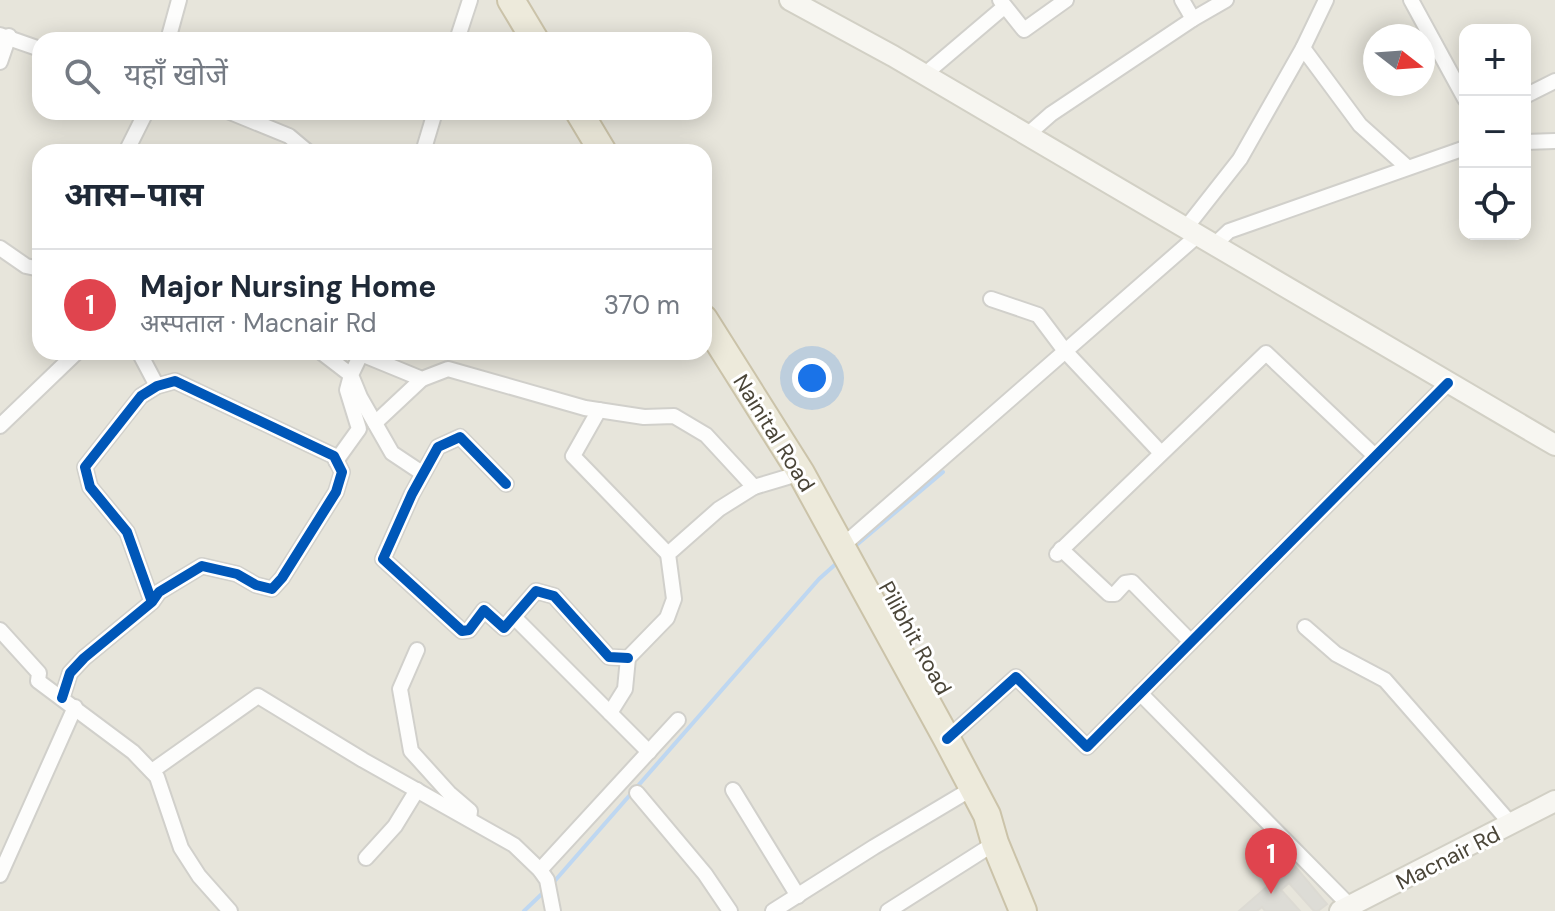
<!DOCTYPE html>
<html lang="hi">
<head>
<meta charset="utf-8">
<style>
  body { margin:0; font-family:"DM Sans","Noto Sans Devanagari",sans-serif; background:#f6f6f7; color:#1f2937 }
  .controls { position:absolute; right:24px; top:24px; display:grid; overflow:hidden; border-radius:16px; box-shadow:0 4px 20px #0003 }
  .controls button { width:72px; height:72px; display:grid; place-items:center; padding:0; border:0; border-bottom:2px solid #e0e1e3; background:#fff; color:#1f2937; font:40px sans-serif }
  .compass { position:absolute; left:1363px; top:24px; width:72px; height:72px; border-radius:50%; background:#fff; box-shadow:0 4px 20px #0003; rotate:107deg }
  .you { position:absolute; left:812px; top:378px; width:28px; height:28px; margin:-20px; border:6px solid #fff; border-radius:50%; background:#1a73e8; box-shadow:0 0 0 12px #1a73e833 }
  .badge { display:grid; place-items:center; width:52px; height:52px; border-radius:50%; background:#858278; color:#fff; font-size:26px; font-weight:700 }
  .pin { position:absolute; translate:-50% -66px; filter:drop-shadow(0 2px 4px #0008) }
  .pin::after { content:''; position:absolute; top:42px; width:28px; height:24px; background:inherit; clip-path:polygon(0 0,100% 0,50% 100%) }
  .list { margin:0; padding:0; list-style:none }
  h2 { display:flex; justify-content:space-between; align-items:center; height:104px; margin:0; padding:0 32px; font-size:34px }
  h2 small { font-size:26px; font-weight:400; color:#747a83 }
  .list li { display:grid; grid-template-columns:52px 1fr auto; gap:24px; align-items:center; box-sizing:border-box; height:112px; padding:0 32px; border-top:2px solid #e0e1e3 }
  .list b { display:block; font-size:30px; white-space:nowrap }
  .list p { margin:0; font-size:26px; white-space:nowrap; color:#747a83 }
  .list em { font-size:26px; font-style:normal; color:#747a83 }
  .icon { flex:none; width:44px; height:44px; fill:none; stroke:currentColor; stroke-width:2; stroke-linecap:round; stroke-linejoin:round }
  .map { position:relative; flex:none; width:1555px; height:911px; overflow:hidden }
  .search { position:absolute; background:#fff; box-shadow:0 4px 20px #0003; left:32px; top:32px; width:680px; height:88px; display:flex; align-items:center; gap:20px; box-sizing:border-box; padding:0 28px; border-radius:24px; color:#747a83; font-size:30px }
  .panel { position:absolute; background:#fff; box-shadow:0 4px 20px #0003; left:32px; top:144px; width:680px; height:216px; border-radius:24px }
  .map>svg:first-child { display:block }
</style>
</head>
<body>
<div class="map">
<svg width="1555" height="911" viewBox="0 0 1555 911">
  <rect width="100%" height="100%" fill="#f3f3ee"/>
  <path fill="#e7e5db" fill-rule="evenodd" d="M0 0H1555V911H0ZM1465 30H1525V234H1465ZM1375 36H1423V84H1375ZM40 40H704V112H40ZM40 152H704V352H40Z"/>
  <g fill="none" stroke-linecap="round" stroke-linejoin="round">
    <g stroke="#bed7f1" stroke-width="4">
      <path d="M853 548 943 472"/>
      <path d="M552 884 819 579 838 562"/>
      <path d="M524 911 546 890"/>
    </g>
  </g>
  <path fill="#dddcd6" stroke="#dcdad3" stroke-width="2" d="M1293 864 1327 904 1318 911H1314L1289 883 1281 890 1300 911H1265L1262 907 1257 911H1239Z"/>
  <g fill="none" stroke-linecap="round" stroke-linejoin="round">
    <g stroke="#d1d0cb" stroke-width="18">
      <g id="street">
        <path d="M1000 0 1024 30 1066 0"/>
        <path d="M1182 0 1193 19"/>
        <path d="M1411 0 1465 99"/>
        <path d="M0 35 40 49"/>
        <path d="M168 40 179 0"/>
        <path d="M457 40 470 0"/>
        <path d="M1303 48 1360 125 1407 167"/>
        <path d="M0 62 9 36"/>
        <path d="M924 75 1004 7"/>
        <path d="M1525 96 1555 81"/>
        <path d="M230 112 289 136 308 152"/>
        <path d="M1026 136 1051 114 1193 19 1226 0"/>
        <path d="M1525 142 1555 141"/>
        <path d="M126 152 146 112"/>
        <path d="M423 152 435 112"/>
        <path d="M1185 229 1240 159 1303 48 1326 0"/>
        <path d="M1213 246 1229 231 1465 148"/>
        <path d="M0 248 26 266 40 269"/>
        <path d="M991 299 1038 315 1065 351 1161 453"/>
        <path d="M139 352 157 386"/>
        <path d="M321 352 351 375 347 390 359 429 336 461"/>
        <path d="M362 352 351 375 360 397 392 453 422 473"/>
        <path d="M361 354 422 379 448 369 585 408 644 417 674 416 706 435 754 487"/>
        <path d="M599 410 573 456 668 554"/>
        <path d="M375 423 422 379"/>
        <path d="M0 426 77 352"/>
        <path d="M506 484 460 437 438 447 412 494 383 559 462 631 469 630 484 610 504 628 536 591 554 596 609 657 628 658"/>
        <path d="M841 547 1197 236"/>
        <path d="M1061 549 1109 594H1115L1125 583 1132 582 1191 642"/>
        <path d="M1057 554 1266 353 1375 456"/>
        <path d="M515 618 649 752"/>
        <path d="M1305 627 1336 654 1385 680 1512 825"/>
        <path d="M0 630 39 673 38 681 133 752 157 777 181 848 199 876 230 911"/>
        <path d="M417 650 400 689 411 751 449 793 470 811 469 819"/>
        <path d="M1140 693 1350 906"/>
        <path d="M62 698 70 673 84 658 152 602 127 532 90 487 85 467 141 396 157 386 175 381 334 456 342 472 336 492 282 578 272 589 256 585 237 574 202 566 159 592 152 602"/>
        <path d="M610 713 625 689 628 658 667 618 674 599 668 554 719 509 754 487 801 473"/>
        <path d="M947 739 1016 677 1087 747 1448 383"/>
        <path d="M152 771 258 696 363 760 514 845 540 870 547 880 553 911"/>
        <path d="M733 790 798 896"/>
        <path d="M637 793 705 874 730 911"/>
        <path d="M366 858 395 826 417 790"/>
        <path d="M540 870 678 720"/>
        <path d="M0 875 75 707"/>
        <path d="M773 911 874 847 973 788"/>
        <path d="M888 911 995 843"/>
      </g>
    </g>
    <g stroke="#d2d0c5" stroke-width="24">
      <g id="secondary">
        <path d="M790 0 893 56 1555 445"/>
        <path d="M1340 911 1555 801"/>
      </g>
    </g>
    <g stroke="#cbc3a9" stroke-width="30">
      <g id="highway">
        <path d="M511 0 535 40"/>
        <path d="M579 112 603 152"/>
        <path d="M704 319 801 473 947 739 987 815 995 843 1023 911"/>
      </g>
    </g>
    <use href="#street" stroke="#fdfdfc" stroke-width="14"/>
    <use href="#secondary" stroke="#f7f6f1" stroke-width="20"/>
    <use href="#highway" stroke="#edeadb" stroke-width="26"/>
    <g stroke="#fff" stroke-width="15">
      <g id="cycleway">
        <path d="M506 484 460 437 438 447 412 494 383 559 462 631 469 630 484 610 504 628 536 591 554 596 609 657 628 658"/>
        <path d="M62 698 70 673 84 658 152 602 127 532 90 487 85 467 141 396 157 386 175 381 334 456 342 472 336 492 282 578 272 589 256 585 237 574 202 566 159 592 152 602"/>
        <path d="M947 739 1016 677 1087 747 1448 383"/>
      </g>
    </g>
    <use href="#cycleway" stroke="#0057b8" stroke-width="10"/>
  </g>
  <g text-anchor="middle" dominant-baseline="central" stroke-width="6" stroke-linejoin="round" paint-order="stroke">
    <g font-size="22" fill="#4a4538" stroke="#fff">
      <text transform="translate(774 433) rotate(58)">Nainital Road</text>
      <text transform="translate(915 638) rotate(61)">Pilibhit Road</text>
      <text transform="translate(1448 858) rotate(-27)">Macnair Rd</text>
    </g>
  </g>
</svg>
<div class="controls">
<button>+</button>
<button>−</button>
<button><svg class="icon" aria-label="locate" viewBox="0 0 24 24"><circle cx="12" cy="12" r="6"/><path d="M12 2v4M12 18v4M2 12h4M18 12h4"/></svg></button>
</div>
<svg class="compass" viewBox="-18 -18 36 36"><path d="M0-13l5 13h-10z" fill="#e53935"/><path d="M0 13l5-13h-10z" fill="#747a83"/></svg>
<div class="you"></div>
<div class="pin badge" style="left:1271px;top:894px;background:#e0444e">1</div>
<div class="search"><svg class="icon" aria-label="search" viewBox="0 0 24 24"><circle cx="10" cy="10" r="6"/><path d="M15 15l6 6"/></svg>यहाँ खोजें</div>
<section class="panel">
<h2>आस-पास<small></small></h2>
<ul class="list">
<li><span class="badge" style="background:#e0444e">1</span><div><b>Major Nursing Home</b><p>अस्पताल · Macnair Rd</p></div><em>370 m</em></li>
</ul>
</section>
</div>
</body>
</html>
